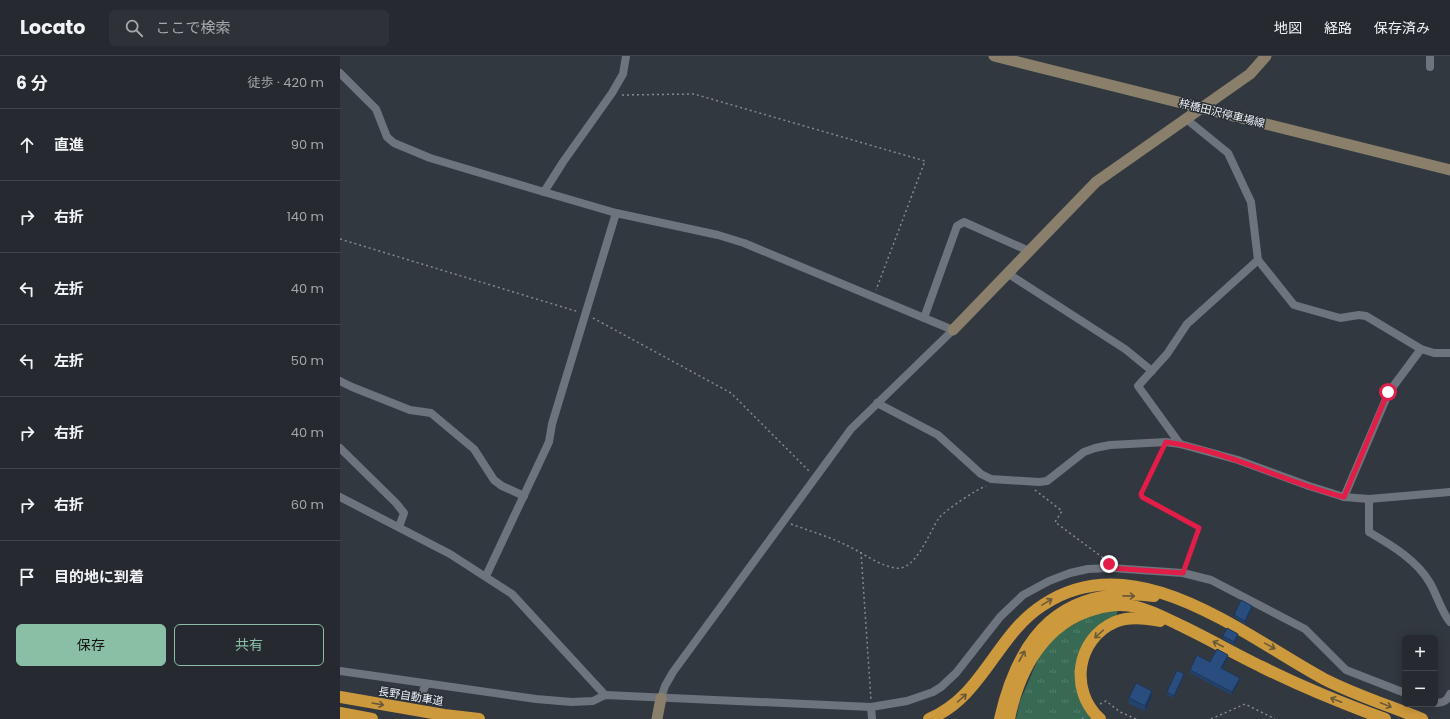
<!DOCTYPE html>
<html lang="ja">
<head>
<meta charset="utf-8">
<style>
  body { margin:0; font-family:Poppins,"Noto Sans JP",sans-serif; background:#2e3238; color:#f1f3f6 }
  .controls { position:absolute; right:12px; bottom:12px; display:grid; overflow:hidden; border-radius:6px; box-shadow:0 2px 10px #0003 }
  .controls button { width:36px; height:36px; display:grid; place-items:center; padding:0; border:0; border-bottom:1px solid #42464c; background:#262a30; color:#f1f3f6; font:20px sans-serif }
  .stop { position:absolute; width:12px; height:12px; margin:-9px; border:3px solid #e11d48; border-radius:50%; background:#fff }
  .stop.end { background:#e11d48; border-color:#fff; box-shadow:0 1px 4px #0008 }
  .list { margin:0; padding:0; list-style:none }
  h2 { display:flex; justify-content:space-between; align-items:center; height:52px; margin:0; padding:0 16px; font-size:17px }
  h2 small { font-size:13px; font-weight:400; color:#a4a7ab }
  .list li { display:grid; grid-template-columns:26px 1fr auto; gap:12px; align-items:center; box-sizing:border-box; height:72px; padding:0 16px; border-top:1px solid #42464c }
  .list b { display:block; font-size:15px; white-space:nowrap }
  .list em { font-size:13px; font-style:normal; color:#a4a7ab }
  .actions { display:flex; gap:8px; padding:12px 16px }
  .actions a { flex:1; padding:9px 0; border:1px solid #8abfa5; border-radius:6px; text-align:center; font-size:14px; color:#8abfa5 }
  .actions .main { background:#8abfa5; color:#111 }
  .icon { flex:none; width:22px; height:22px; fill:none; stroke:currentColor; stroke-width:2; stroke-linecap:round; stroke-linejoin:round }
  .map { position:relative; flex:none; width:1110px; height:663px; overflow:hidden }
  header { display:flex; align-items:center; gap:24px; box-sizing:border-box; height:56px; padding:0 20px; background:#262a30; border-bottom:1px solid #42464c }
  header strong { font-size:19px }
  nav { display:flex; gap:22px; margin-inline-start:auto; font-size:14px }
  .search { width:280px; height:36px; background:#2e3238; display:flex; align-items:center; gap:10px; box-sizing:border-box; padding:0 14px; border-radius:6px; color:#a4a7ab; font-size:15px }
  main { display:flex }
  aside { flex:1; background:#262a30 }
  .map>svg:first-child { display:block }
</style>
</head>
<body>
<header>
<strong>Locato</strong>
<div class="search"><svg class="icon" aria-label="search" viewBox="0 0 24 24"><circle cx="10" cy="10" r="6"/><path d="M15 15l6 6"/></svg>ここで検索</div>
<nav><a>地図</a><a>経路</a><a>保存済み</a></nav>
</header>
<main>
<aside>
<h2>6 分<small>徒歩 · 420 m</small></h2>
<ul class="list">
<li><svg class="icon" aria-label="ahead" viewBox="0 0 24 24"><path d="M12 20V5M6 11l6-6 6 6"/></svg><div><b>直進</b></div><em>90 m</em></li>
<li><svg class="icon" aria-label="right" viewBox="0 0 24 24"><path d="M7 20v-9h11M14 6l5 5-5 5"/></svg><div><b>右折</b></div><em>140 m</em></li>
<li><svg class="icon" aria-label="left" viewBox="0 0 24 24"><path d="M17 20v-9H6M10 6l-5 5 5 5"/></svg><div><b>左折</b></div><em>40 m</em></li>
<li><svg class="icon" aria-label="left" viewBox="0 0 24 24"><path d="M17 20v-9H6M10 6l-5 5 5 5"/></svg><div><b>左折</b></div><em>50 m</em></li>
<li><svg class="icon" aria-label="right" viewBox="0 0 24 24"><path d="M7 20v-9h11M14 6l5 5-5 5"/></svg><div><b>右折</b></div><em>40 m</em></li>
<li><svg class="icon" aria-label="right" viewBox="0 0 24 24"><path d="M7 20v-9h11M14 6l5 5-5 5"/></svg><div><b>右折</b></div><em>60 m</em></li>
<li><svg class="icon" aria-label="arrive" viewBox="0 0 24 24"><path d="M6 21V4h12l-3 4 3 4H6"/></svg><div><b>目的地に到着</b></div></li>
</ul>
<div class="actions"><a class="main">保存</a><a>共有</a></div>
</aside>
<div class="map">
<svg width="1110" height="663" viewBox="0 0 1110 663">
  <defs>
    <pattern id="grass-tufts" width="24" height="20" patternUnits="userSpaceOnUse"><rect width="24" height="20" fill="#376953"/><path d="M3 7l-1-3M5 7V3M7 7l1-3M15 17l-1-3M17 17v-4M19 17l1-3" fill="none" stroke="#547f6c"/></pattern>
  </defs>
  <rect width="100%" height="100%" fill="#323840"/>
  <path fill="url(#grass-tufts)" d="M777 553V560L753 574 744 588 745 654 751 663H676L680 645 703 592 714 580 751 558Z"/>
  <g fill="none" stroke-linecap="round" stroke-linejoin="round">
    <g stroke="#848a90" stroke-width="1.5" stroke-dasharray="2 3" stroke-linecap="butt">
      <path d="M282 39 354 38 585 105 536 234"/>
      <path d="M0 183 239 256"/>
      <path d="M253 262 391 337 469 415"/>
      <path d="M822 395 801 438 802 441 859 472 844 509"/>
      <path d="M695 434 722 455 715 466 766 504"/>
      <path d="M451 468C470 475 490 481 508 490 523 497 538 509 555 512 576 516 589 476 599 462 604 455 637 433 646 430"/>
      <path d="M521 496 531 644"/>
      <path d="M760 648 766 645 780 656 796 663"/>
      <path d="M742 663 745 660"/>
      <path d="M871 663 905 648 935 663"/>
    </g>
    <g stroke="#6d747d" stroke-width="8">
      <path d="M1090 0V11"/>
      <path d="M0 17 36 53 47 81 54 87 90 102 204 136 276 157 378 179 404 187 613 274 511 373 333 616 325 630 321 642"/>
      <path d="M845 62 888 97 911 146 918 204 954 249 1000 262 1019 259 1026 260 1081 293 1094 297H1110"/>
      <path d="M204 136 223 106 272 37 283 18 286 0"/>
      <path d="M667 217 785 293 812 315"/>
      <path d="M584 262 617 170 624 166 689 195"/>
      <path d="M0 325 12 331 70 354 91 357 134 393 154 424 162 430 184 440"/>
      <path d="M537 347 598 379 641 418 651 423 699 426 707 425 744 396 755 392 770 389 826 386 840 388 898 404 969 430 1004 441 1029 443 1110 436"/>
      <path d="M840 388 798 330 827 298 847 268 918 204"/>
      <path d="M0 392 56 447 64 457 59 471"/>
      <path d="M0 441 110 498 172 538 265 639"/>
      <path d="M1004 441 1049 336 1081 293"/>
      <path d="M1029 443V476C1051 489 1077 504 1090 527 1097 539 1101 555 1110 566"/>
      <path d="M146 520 209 386 212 368 276 157"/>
      <path d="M0 615 196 643 232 646 253 645 265 639 531 651 567 645 593 636 601 631 616 617 660 561 683 539 709 525 730 517 748 513 771 512 843 517 871 524 965 573 1006 614 1065 637"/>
      <path d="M80 643 86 628"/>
      <path d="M1095 647C1103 647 1107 645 1110 638"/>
      <path d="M531 651 532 663"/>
    </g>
    <g stroke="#8a7f6a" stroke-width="11">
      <path d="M654 0 1110 114"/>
      <path d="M613 274 756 126 910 18 926 0"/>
      <path d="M317 663 321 642"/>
    </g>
    <g stroke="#cd993d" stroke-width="12">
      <path d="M0 641 104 659 139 663"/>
      <path d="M0 657 32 663"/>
      <path d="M589 663C643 641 656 579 703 549 795 487 904 580 984 623 1015 639 1050 650 1082 663"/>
      <path d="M660 663C679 579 722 529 814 540"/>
      <path d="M669 663C679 614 704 567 755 553 768 549 784 548 797 551 813 555 827 563 842 570 869 583 895 598 922 611 962 631 1004 648 1045 663"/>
      <path d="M760 663C729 635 736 583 775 566 789 560 806 562 820 565"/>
    </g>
  </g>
  <g fill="#23426c">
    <path d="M912 553 905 568 894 561V559Z"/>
    <path d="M883 580 898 581 894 589 883 583Z"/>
    <path d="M888 602 882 612 900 624 892 639 850 617V614L870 606Z"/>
    <path d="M844 620 834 642 827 639V636Z"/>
    <path d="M812 641 805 655 789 648V642Z"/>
  </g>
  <g fill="#1d3658">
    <path d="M912 550V553L905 568V565Z"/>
    <path d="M898 578V581L894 589V586Z"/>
    <path d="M888 599V602L881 615V612Z"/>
    <path d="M844 618V620L834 642V640Z"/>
    <path d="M900 622V624L892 639V636Z"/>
    <path d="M812 635V641L805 655V650Z"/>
  </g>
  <g fill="#294d7e" stroke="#1d3658">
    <path d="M901 544 912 550 905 565 894 559Z"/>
    <path d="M887 572 898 578 894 586 883 580Z"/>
    <path d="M877 593 888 599 881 612 900 622 892 636 850 614 857 599 870 606Z"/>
    <path d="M837 614 844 618 834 640 827 636Z"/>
    <path d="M796 627 812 635 805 650 789 642Z"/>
  </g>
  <defs><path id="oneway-shaft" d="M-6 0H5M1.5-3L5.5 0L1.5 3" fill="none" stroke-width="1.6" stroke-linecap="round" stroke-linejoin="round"/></defs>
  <g stroke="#6a5938">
    <use href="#oneway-shaft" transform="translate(789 540) rotate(1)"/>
    <use href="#oneway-shaft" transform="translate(707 546) rotate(-31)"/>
    <use href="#oneway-shaft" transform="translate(759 578) rotate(138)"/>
    <use href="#oneway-shaft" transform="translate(878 588) rotate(-153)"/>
    <use href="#oneway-shaft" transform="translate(930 590) rotate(29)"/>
    <use href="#oneway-shaft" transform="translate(682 600) rotate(-61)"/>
    <use href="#oneway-shaft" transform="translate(622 642) rotate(-42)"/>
    <use href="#oneway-shaft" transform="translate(996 644) rotate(-158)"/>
    <use href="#oneway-shaft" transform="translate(38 648) rotate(10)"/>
    <use href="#oneway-shaft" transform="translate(1046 649) rotate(22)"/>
  </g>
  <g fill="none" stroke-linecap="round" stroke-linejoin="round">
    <path stroke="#e11d48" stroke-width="5" d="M769 508 771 512 843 517 859 472 802 441 801 438 826 386C888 395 944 426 1004 441L1048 336"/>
  </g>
  <g text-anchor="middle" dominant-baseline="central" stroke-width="3" stroke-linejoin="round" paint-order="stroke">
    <g font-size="11" fill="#ecf0f5" stroke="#282e35">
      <text transform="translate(882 57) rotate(14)">梓橋田沢停車場線</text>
      <text transform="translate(71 640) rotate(9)">長野自動車道</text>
    </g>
  </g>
</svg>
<div class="controls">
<button>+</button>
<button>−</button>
</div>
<div class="stop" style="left:1048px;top:336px"></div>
<div class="stop end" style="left:769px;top:508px"></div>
</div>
</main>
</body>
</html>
